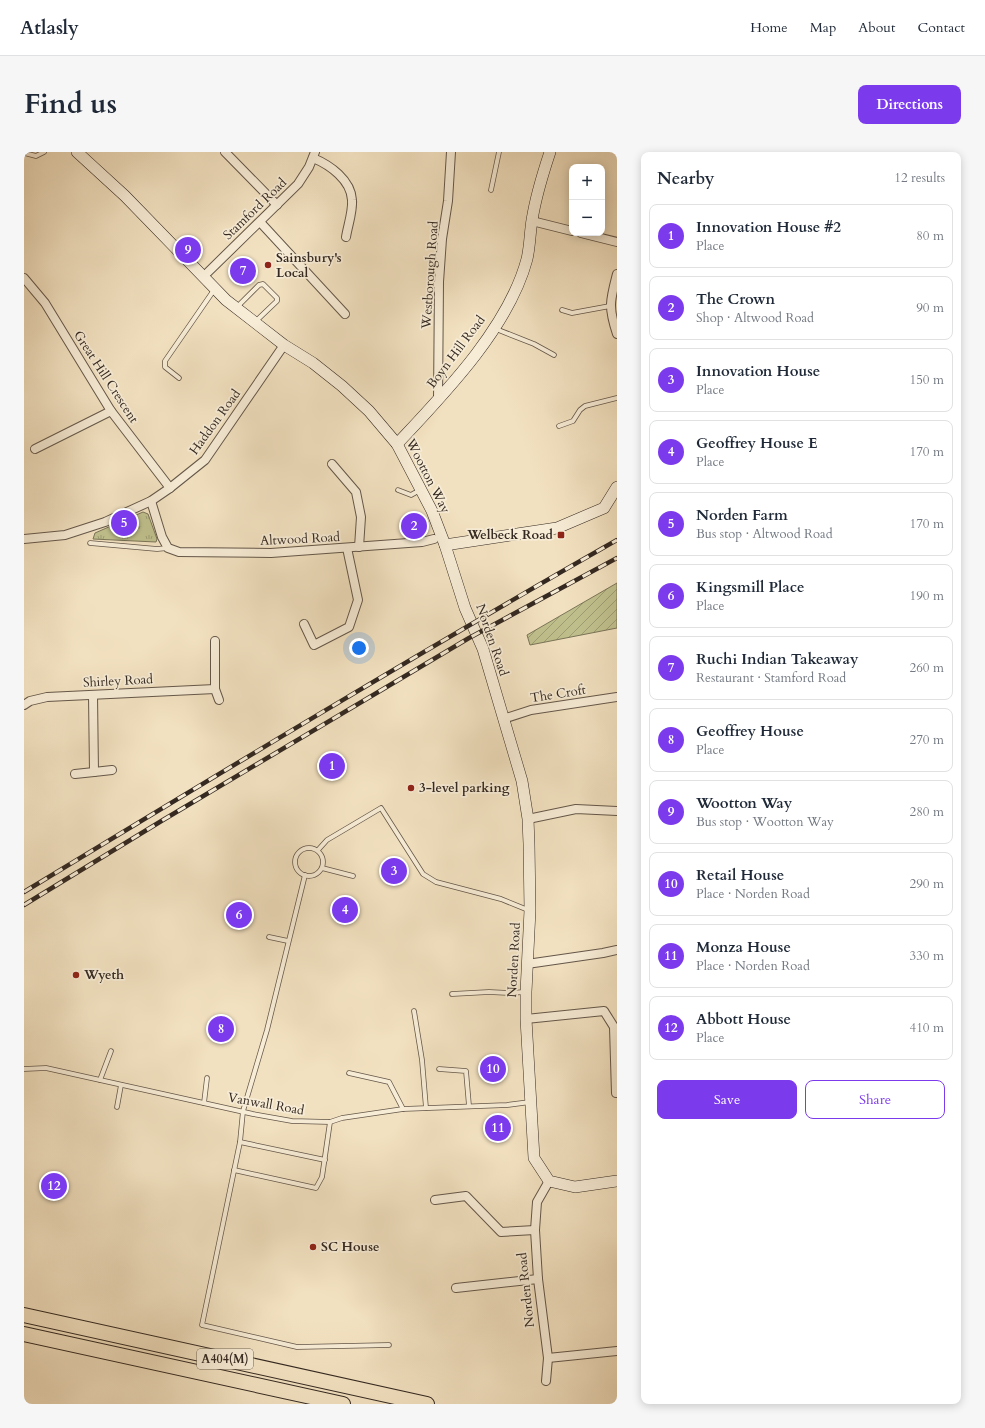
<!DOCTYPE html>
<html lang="en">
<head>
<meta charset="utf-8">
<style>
  body { margin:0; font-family:Cardo,serif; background:#f6f6f7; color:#1f2937 }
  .controls { position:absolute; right:12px; top:12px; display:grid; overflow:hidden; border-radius:8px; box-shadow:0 2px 10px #0003 }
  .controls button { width:36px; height:36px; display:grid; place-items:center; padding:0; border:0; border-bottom:1px solid #e0e1e3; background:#fff; color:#1f2937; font:20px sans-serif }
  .you { position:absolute; left:335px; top:496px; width:14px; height:14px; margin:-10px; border:3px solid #fff; border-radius:50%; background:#1a73e8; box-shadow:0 0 0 6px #1a73e833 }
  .badge { display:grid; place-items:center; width:26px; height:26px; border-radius:50%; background:#7c3aed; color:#fff; font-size:13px; font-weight:700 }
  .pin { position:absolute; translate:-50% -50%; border:2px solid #fff; box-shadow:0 1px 4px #0006 }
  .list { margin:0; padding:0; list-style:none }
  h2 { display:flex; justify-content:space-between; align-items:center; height:52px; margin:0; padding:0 16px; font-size:17px }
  h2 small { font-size:13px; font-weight:400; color:#747a83 }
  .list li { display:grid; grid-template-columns:26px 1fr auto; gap:12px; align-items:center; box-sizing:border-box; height:64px; margin:0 8px 8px; padding:0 8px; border:1px solid #e0e1e3; border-radius:8px }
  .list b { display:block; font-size:15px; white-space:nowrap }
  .list p { margin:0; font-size:13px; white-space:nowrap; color:#747a83 }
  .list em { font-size:13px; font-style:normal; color:#747a83 }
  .actions { display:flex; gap:8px; padding:12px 16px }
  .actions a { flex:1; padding:9px 0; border:1px solid #7c3aed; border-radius:8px; text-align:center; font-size:14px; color:#7c3aed }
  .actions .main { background:#7c3aed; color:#fff }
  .map { position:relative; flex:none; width:593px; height:1252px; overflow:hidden; border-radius:8px }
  header { display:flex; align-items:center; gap:24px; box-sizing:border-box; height:56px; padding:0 20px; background:#fff; border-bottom:1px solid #e0e1e3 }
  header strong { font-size:19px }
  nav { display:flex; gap:22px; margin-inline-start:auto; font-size:14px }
  .intro { display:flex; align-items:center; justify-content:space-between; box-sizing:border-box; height:96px; padding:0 24px }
  h1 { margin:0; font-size:28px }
  .button { padding:10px 18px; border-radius:8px; background:#7c3aed; color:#fff; font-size:14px; font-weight:700 }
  main { display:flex; gap:24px; padding:0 24px }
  aside { flex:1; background:#fff; border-radius:8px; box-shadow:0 2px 10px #0003 }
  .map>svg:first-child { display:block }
</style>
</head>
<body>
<header>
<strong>Atlasly</strong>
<nav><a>Home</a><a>Map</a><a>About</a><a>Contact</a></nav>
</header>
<div class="intro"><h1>Find us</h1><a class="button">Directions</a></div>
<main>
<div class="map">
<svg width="593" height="1252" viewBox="0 0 593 1252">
  <defs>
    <pattern id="grass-tufts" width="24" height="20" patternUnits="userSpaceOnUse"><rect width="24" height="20" fill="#c0c18e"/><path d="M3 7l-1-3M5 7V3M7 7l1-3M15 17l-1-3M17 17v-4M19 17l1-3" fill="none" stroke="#9d9d74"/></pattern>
    <pattern id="garden-furrows" width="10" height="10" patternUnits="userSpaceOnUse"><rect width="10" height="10" fill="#c0c18e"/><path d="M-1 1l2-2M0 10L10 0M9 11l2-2" fill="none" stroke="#9d9d74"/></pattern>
  </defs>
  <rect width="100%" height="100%" fill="#f2e1c0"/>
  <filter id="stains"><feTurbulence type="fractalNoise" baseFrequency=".005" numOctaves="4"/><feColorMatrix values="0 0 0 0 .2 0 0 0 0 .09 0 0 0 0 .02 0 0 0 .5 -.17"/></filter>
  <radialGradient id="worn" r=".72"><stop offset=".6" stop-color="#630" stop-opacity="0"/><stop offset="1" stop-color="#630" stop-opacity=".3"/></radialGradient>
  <path fill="url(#grass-tufts)" stroke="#7a7558" d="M119 360 124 362 133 387 132 390 69 387 71 381Z"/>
  <path fill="url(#garden-furrows)" stroke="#7a7558" d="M593 431V476L506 493 503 483Z"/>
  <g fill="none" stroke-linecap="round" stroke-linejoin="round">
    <g stroke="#645749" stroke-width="5.5">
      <g id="lane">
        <path d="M0 1 12 4 20 0"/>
        <path d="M467 38 475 0"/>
        <path d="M212 156 235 133 239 132 253 146V149L232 169"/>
        <path d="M538 158 548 161 586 154"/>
        <path d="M472 177 510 192 530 203"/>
        <path d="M155 226 141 215V209L190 138"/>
        <path d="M535 274 549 269 556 258 561 254 593 246"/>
        <path d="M374 338 387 343 396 338"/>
        <path d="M66 391 133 397 144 396"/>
        <circle cx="285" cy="710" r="14"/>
        <path d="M294 698 303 688 357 656 399 722 412 730 477 747 504 758"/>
        <path d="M298 716 329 724"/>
        <path d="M281 723 243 878 219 959 216 990 178 1173 273 1195 365 1193"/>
        <path d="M245 785 264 789"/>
        <path d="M428 842 465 840 485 841 501 840"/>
        <path d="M390 859 398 908 402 956"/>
        <path d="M0 917 22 916 229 962 268 969 306 970 318 966 379 957 483 953 506 950"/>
        <path d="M415 917 442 919 445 954"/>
        <path d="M325 921 365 930 379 957"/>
        <path d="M76 928 87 899"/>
        <path d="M180 951 183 926"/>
        <path d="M93 955 97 933"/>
        <path d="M216 990 301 1008"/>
        <path d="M210 1018 292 1036 298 1025 306 970"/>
      </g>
    </g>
    <g stroke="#645749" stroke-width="10">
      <g id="street">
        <path d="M201 0 253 53"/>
        <path d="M289 6C306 13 327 28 328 48 329 59 324 73 322 85"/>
        <path d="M508 69 548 79"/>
        <path d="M236 70 321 162"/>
        <path d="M557 81 593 90"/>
        <path d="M593 122C586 149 584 155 593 182"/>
        <path d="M179 125 274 32 285 15 291 0"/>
        <path d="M0 126 21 151 87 259 146 336"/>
        <path d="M414 248 415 130 418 87 424 49 427 0"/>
        <path d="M11 297 87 259"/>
        <path d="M308 312 332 340 337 365 335 395"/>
        <path d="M127 349 138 385 144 396 155 400 247 401 398 390 410 387"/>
        <path d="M0 387 41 383 81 370 127 349 146 336 181 308 260 193"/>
        <path d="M280 472 290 493 325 475 334 448 323 396"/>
        <path d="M191 537 195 548"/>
        <path d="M0 553 6 549 23 545 191 537V489"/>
        <path d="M479 567 507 558 593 545"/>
        <path d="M70 620 88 618"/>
        <path d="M51 622 70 620 69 543"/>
        <path d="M504 667 552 657 593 659"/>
        <path d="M503 812 579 801 593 798"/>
        <path d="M502 867 580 859 590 875 592 941"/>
        <path d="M411 1048 442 1044 477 1080 511 1078"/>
        <path d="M432 1136 514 1127"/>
        <path d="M524 1206 593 1199"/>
        <path d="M522 1229 524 1206 514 1127 511 1078 513 1050 525 1029"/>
      </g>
    </g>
    <g stroke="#342921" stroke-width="12">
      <g id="secondary">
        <path d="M53 0 101 44 202 148 260 193 289 211 318 234 345 259 373 292 408 359 421 393 441 456 459 497 498 629 504 667 505 692 506 758 502 840V867L510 1006 525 1029 551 1035 593 1029"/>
        <path d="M373 292C421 241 485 175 503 107 506 94 506 80 508 68 512 43 518 24 526 0"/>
        <path d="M421 393 533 376 580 356 593 335"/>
      </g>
    </g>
    <g stroke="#342921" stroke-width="16">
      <g id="highway">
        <path d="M0 1163 403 1252"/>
        <path d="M0 1182 319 1252"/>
      </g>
    </g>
    <use href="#lane" stroke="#f7ecd6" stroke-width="4"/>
    <use href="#street" stroke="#f7ecd6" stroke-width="8"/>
    <use href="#secondary" stroke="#f7ecd6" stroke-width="11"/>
    <use href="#highway" stroke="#f2e1c0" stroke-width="14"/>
    <g stroke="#342921" stroke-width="4.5">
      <g id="rail">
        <path d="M0 740C196 621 393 502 593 388"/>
        <path d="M0 753 139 668 445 486 593 406"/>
      </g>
    </g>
    <use href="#rail" stroke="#f7ecd6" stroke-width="3" stroke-dasharray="9" stroke-linecap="butt"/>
  </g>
  <g fill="#8f2418" stroke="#f7ecd6" stroke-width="1.5">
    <circle cx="244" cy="113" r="4"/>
    <rect x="533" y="379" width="8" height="8" rx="2"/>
    <circle cx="387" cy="636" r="4"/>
    <circle cx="52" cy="823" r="4"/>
    <circle cx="289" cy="1095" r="4"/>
  </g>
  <g text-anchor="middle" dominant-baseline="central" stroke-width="3.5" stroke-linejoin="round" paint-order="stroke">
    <rect fill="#f7ecd6" stroke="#6e6457" stroke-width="1" x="173" y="1197" width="56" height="20" rx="3"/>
    <g font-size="12" font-weight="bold" fill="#342921">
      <text x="201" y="1207">A404(M)</text>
    </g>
    <g font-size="13" fill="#342921" stroke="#f7ecd6">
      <text transform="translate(231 57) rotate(-44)">Stamford Road</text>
      <text transform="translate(406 123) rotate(-86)">Westborough Road</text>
      <text transform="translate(432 200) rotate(-53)">Boyn Hill Road</text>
      <text transform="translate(82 225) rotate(57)">Great Hill Crescent</text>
      <text transform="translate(191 270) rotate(-54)">Haddon Road</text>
      <text transform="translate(404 324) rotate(63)">Wootton Way</text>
      <text transform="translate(276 387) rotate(-3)">Altwood Road</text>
      <text transform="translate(468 488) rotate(71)">Norden Road</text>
      <text transform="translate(94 529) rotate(-3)">Shirley Road</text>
      <text transform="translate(534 542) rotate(-9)">The Croft</text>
      <text transform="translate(490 808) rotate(-87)">Norden Road</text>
      <text transform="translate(242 952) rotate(10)">Vanwall Road</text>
      <text transform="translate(502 1138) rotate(-96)">Norden Road</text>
    </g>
    <g font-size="13" font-weight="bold" fill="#342921" stroke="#f7ecd6" text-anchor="start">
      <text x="252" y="106">Sainsbury's<tspan x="252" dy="15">Local</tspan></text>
      <text x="529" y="383" text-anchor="end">Welbeck Road</text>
      <text x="395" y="636">3-level parking</text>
      <text x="60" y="823">Wyeth</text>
      <text x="297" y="1095">SC House</text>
    </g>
  </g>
  <rect width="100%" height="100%" filter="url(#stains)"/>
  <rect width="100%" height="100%" fill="url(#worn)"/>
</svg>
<div class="controls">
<button>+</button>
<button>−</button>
</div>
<div class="you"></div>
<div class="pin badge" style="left:308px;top:614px">1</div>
<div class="pin badge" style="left:390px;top:374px">2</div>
<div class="pin badge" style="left:370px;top:719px">3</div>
<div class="pin badge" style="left:321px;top:758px">4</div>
<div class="pin badge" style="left:100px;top:371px">5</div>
<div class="pin badge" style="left:215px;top:763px">6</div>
<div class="pin badge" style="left:219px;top:119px">7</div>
<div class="pin badge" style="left:197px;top:877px">8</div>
<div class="pin badge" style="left:164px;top:98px">9</div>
<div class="pin badge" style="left:469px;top:917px">10</div>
<div class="pin badge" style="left:474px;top:976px">11</div>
<div class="pin badge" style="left:30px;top:1034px">12</div>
</div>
<aside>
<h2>Nearby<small>12 results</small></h2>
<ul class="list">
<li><span class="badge">1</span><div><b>Innovation House #2</b><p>Place</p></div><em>80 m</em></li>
<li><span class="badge">2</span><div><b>The Crown</b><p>Shop · Altwood Road</p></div><em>90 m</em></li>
<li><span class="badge">3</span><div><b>Innovation House</b><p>Place</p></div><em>150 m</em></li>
<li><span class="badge">4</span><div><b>Geoffrey House E</b><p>Place</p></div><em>170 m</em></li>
<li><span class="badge">5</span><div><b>Norden Farm</b><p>Bus stop · Altwood Road</p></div><em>170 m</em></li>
<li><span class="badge">6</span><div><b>Kingsmill Place</b><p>Place</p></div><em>190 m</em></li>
<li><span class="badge">7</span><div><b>Ruchi Indian Takeaway</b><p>Restaurant · Stamford Road</p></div><em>260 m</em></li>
<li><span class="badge">8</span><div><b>Geoffrey House</b><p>Place</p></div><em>270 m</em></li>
<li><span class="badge">9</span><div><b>Wootton Way</b><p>Bus stop · Wootton Way</p></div><em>280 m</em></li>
<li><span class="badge">10</span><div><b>Retail House</b><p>Place · Norden Road</p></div><em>290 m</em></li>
<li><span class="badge">11</span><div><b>Monza House</b><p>Place · Norden Road</p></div><em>330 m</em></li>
<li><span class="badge">12</span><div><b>Abbott House</b><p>Place</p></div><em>410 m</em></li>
</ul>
<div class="actions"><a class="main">Save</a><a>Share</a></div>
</aside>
</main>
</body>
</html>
